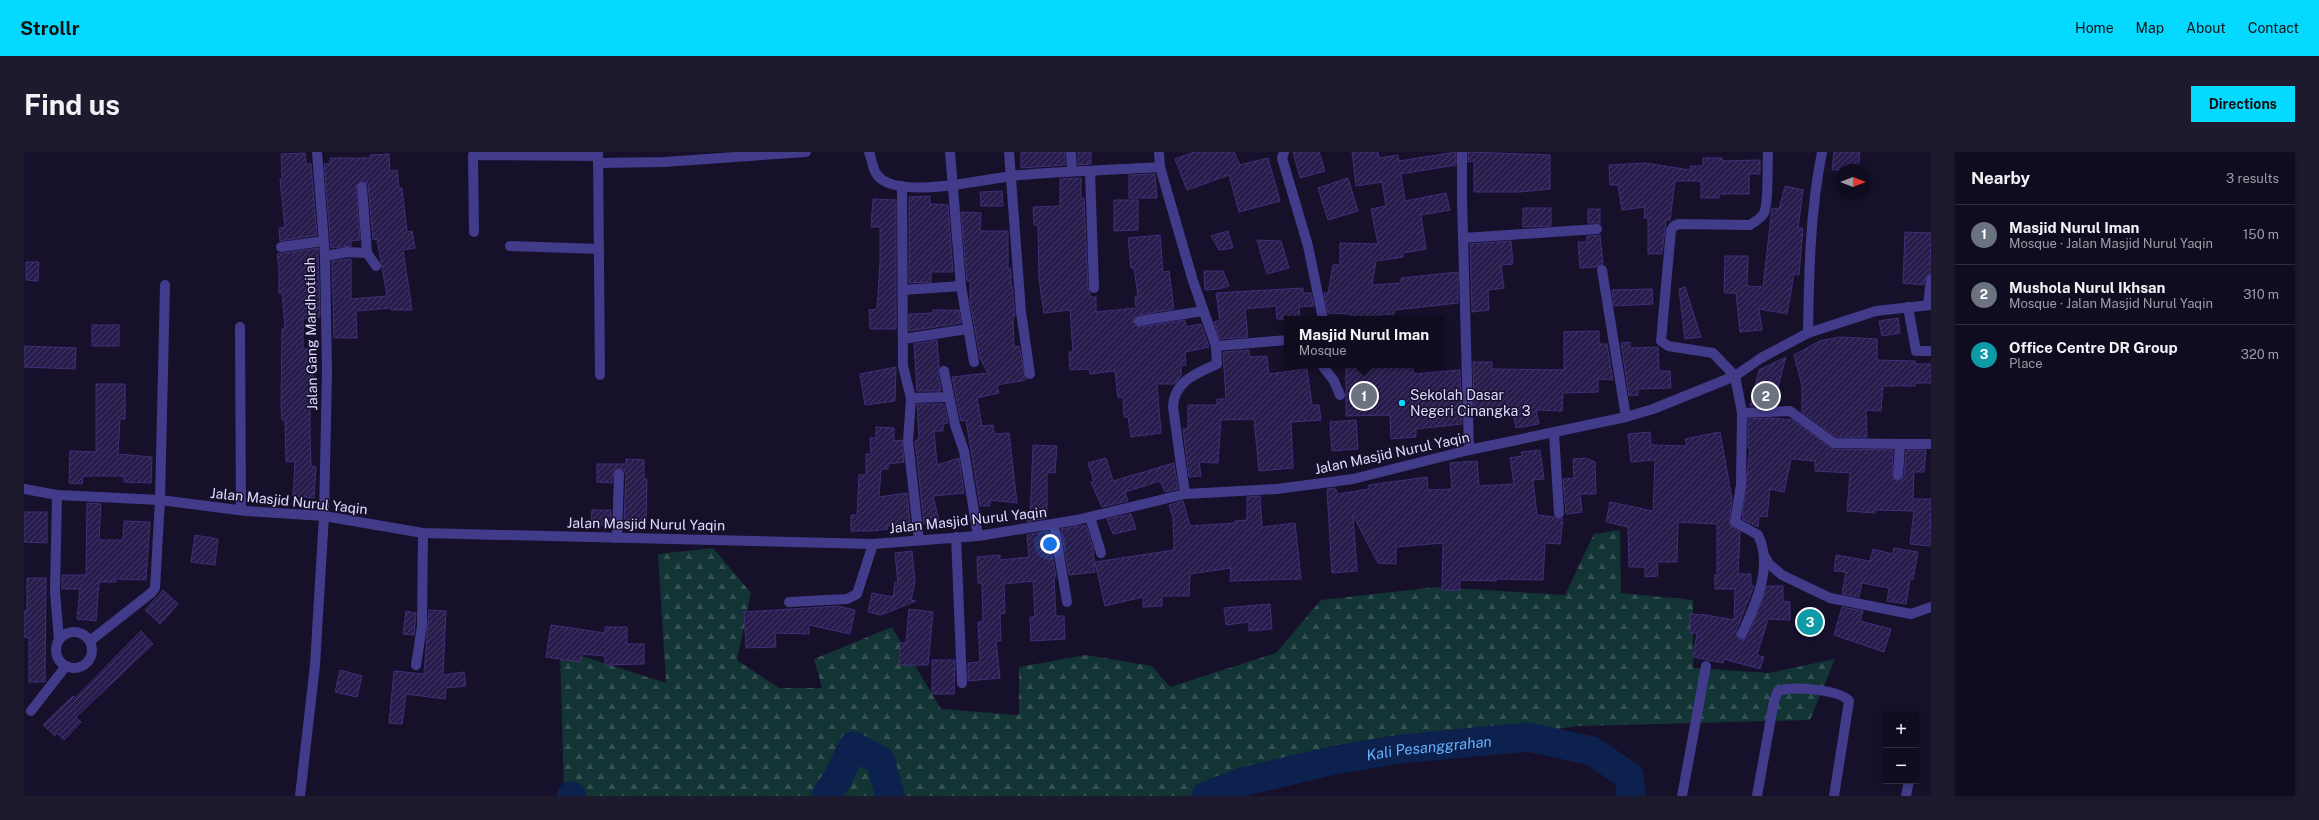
<!DOCTYPE html>
<html lang="en">
<head>
<meta charset="utf-8">
<style>
  body { margin:0; font-family:"Public Sans",sans-serif; background:#1e1a2d; color:#f1f3f6 }
  .controls { position:absolute; right:12px; bottom:12px; display:grid; overflow:hidden; border-radius:0px; box-shadow:0 2px 6px #0003 }
  .controls button { width:36px; height:36px; display:grid; place-items:center; padding:0; border:0; border-bottom:1px solid #302c3e; background:#100c20; color:#f1f3f6; font:20px sans-serif }
  .compass { position:absolute; left:1811px; top:12px; width:36px; height:36px; border-radius:50%; background:#100c20; box-shadow:0 2px 6px #0003; rotate:90deg }
  .you { position:absolute; left:1026px; top:392px; width:14px; height:14px; margin:-10px; border:3px solid #fff; border-radius:50%; background:#1a73e8; box-shadow:0 0 0 6px #1a73e833 }
  .badge { display:grid; place-items:center; width:26px; height:26px; border-radius:50%; background:#06d9ff; color:#fff; font-size:13px; font-weight:700 }
  .pin { position:absolute; translate:-50% -50%; border:2px solid #fff; box-shadow:0 1px 4px #0006 }
  .popup { position:absolute; left:1260px; top:164px; width:160px; height:52px; box-sizing:border-box; display:grid; place-content:center; border-radius:0px; background:#100c20; filter:drop-shadow(0 1px 3px #0005); font-size:13px; white-space:nowrap; color:#9c9ba5 }
  .popup b { font-size:15px; color:#f1f3f6 }
  .popup::after { content:''; position:absolute; left:50%; top:100%; margin-left:-8px; border:8px solid transparent; border-top-color:#100c20 }
  .list { margin:0; padding:0; list-style:none }
  h2 { display:flex; justify-content:space-between; align-items:center; height:52px; margin:0; padding:0 16px; font-size:17px }
  h2 small { font-size:13px; font-weight:400; color:#9c9ba5 }
  .list li { display:grid; grid-template-columns:26px 1fr auto; gap:12px; align-items:center; box-sizing:border-box; height:60px; padding:0 16px; border-top:1px solid #302c3e }
  .list b { display:block; font-size:15px; white-space:nowrap }
  .list p { margin:0; font-size:13px; white-space:nowrap; color:#9c9ba5 }
  .list em { font-size:13px; font-style:normal; color:#9c9ba5 }
  .map { position:relative; flex:none; width:1907px; height:644px; overflow:hidden; border-radius:0px }
  header { display:flex; align-items:center; gap:24px; box-sizing:border-box; height:56px; padding:0 20px; background:#06d9ff; color:#111 }
  header strong { font-size:19px }
  nav { display:flex; gap:22px; margin-inline-start:auto; font-size:14px }
  .intro { display:flex; align-items:center; justify-content:space-between; box-sizing:border-box; height:96px; padding:0 24px }
  h1 { margin:0; font-size:28px }
  .button { padding:10px 18px; border-radius:0px; background:#06d9ff; color:#111; font-size:14px; font-weight:700 }
  main { display:flex; gap:24px; padding:0 24px }
  aside { flex:1; background:#100c20; border-radius:0px; box-shadow:0 2px 6px #0003 }
  .map>svg:first-child { display:block }
</style>
</head>
<body>
<header>
<strong>Strollr</strong>
<nav><a>Home</a><a>Map</a><a>About</a><a>Contact</a></nav>
</header>
<div class="intro"><h1>Find us</h1><a class="button">Directions</a></div>
<main>
<div class="map">
<svg width="1907" height="644" viewBox="0 0 1907 644">
  <defs>
    <pattern id="forest-firs" width="22" height="20" patternUnits="userSpaceOnUse"><rect width="22" height="20" fill="#133435"/><path d="M5 1l3.5 6h-7zM16 11l3.5 6h-7z" fill="#355153"/></pattern>
    <pattern id="building-hatch" width="6" height="6" patternUnits="userSpaceOnUse"><rect width="6" height="6" fill="#281c4c"/><path d="M-1 1l2-2M0 6l6-6M5 7l2-2" fill="none" stroke="#473c67"/></pattern>
  </defs>
  <rect width="100%" height="100%" fill="#16102b"/>
  <path fill="url(#forest-firs)" d="M1596 378 1597 441 1669 448V516L1745 521 1811 507 1786 568 1555 574 1289 608 1178 644H540L536 497 642 531 634 402 689 396 727 441 713 508 755 536H798L790 507 868 475 917 557 995 563V515L1062 503 1128 514 1146 535 1252 501 1297 448 1413 435 1541 443 1570 382Z"/>
  <g fill="none" stroke-linecap="round" stroke-linejoin="round">
    <g stroke="#0c214e" stroke-width="29">
      <path d="M547 644H548"/>
      <path d="M802 644 814 626 829 594 856 608 866 644"/>
      <path id="s1" d="M1182 644 1218 630 1311 608 1377 597 1504 585 1568 599 1605 624 1607 644"/>
    </g>
  </g>
  <g fill="url(#building-hatch)" stroke="#402e78">
    <path d="M997 0H1041V13L997 16Z"/>
    <path d="M1054 0H1067V12L1054 13Z"/>
    <path d="M1170 0H1210L1216 13 1244 6 1256 49 1215 60 1205 23 1163 38 1151 7Z"/>
    <path d="M1269 0H1295L1301 19 1276 26Z"/>
    <path d="M1328 0H1354L1355 6 1374 3 1375 9 1432 0V13L1377 22 1381 49 1422 41 1426 58 1397 63 1402 97 1379 101V105L1352 109 1348 133 1377 131V126L1434 120V151L1370 158V162L1353 163V167H1326V162L1304 161 1300 141H1304L1309 113H1316V91L1354 92 1347 57 1362 54 1358 30 1332 34Z"/>
    <path d="M1444 0 1526 3V37L1496 40H1450V9L1444 10Z"/>
    <path d="M1810 0H1836L1834 18H1808Z"/>
    <path d="M281 1 282 12H287L293 83 256 89 255 76 261 75 256 27H258L257 2Z"/>
    <path d="M365 2 366 19 373 18 375 36H378L383 80 388 79 391 96 379 98 388 158H367V156L332 159 333 186H310L308 109 327 107V147L363 144 353 87 349 88 344 32 337 29 332 35 336 88 327 89V94L307 96 300 12H306V6H346V3Z"/>
    <path d="M1679 6H1698V9L1736 8V22H1725V42H1695V46H1677V29H1651L1646 68H1642L1638 102H1624V66H1620L1621 55 1598 58 1594 33H1586L1585 13 1621 11 1666 18V14H1679Z"/>
    <path d="M1131 22 1133 46H1105V23Z"/>
    <path d="M1057 26V46H1060L1064 136 1067 145H1072V160L1112 156 1111 144H1114L1110 116H1107L1104 86 1136 83 1139 120 1145 119 1150 157 1114 163 1109 166 1110 173 1116 175 1161 168 1162 175 1177 172 1185 195 1161 200 1162 213 1157 214V224L1150 232H1133L1137 281 1107 285 1104 265H1100L1099 245 1094 246 1091 219 1066 222 1065 217 1046 218 1045 200H1049L1046 158 1020 161 1015 127 1014 73H1010L1009 55 1036 54V27Z"/>
    <path d="M1324 26 1334 59 1304 68 1294 36Z"/>
    <path d="M1761 34 1779 38 1774 76H1779L1775 123 1770 122 1763 162 1735 157 1738 178 1716 180 1712 141H1700L1701 104H1724L1723 134 1739 135 1748 56 1755 57Z"/>
    <path d="M978 39 979 54H957L956 40Z"/>
    <path d="M906 44V52L924 53 929 120H907V130L885 131V45Z"/>
    <path d="M849 47 872 48V177H846L845 158 853 157 856 111V75H847Z"/>
    <path d="M1090 48H1114V78L1090 79Z"/>
    <path d="M1499 56H1527V74L1499 75Z"/>
    <rect x="1564" y="57" width="12" height="14"/>
    <path d="M937 60 957 61 956 79H984V117H987V134H988L991 163 989 167 990 195 995 194 1002 228 973 233 975 241 953 246 958 274 969 273 970 282 985 281 993 351 966 348V354H956L942 268 937 269 928 225 964 221 956 206 946 149V129H943Z"/>
    <path d="M1204 79 1209 96 1195 98 1187 84Z"/>
    <path d="M1881 80 1907 81 1906 121 1902 123 1900 133 1879 131Z"/>
    <path d="M1576 83 1579 112 1572 115 1556 116 1554 90H1563V84Z"/>
    <path d="M1233 88 1257 89 1265 116 1243 122Z"/>
    <path d="M1487 89 1489 112 1477 113 1480 136 1464 138 1465 158 1448 160 1446 92Z"/>
    <path d="M294 96 296 165 279 167V197H288L290 250H286V285L287 314 292 315 290 346 269 344 271 309 262 310 261 268H258L257 256 258 177H261L258 141H255V116L253 102Z"/>
    <path d="M2 110H15L14 129 2 128Z"/>
    <path d="M1180 119H1199L1205 134 1194 137 1181 138Z"/>
    <path d="M1661 135 1677 185 1661 187 1655 137Z"/>
    <path d="M1279 136V141H1287L1290 154 1275 155 1276 167H1253L1252 154 1221 157 1224 185 1196 187 1190 170 1196 168 1192 141Z"/>
    <path d="M1628 137 1629 152 1590 154 1588 138Z"/>
    <path d="M909 158H935L937 171 885 179V162L909 161Z"/>
    <path d="M1874 166 1876 181 1858 184 1855 169Z"/>
    <rect x="68" y="173" width="27" height="21"/>
    <path d="M1575 179V192H1583L1589 228 1574 227V240L1539 241 1538 259 1512 258 1515 272 1492 276 1488 256 1450 257 1449 210H1468V217L1540 218V180Z"/>
    <path d="M1816 185 1853 187V208L1891 209V212H1907V231H1891V234H1859L1857 259 1842 258 1843 285H1812L1778 260V234L1770 203 1796 189Z"/>
    <path d="M913 188 915 215 914 220 917 239H893L890 192Z"/>
    <path d="M1606 190V196L1634 195 1635 219H1646L1647 236 1614 237V243L1605 244 1597 191Z"/>
    <path d="M0 194 52 196 51 217 0 215Z"/>
    <path d="M1225 198 1226 205 1243 204 1245 222 1283 217 1288 253H1295L1297 268 1267 270 1269 316 1235 319 1230 267 1197 268 1194 311 1175 310 1177 324 1165 325 1159 277H1164V253H1193V247H1202L1199 200Z"/>
    <path d="M1762 205 1749 253 1726 254 1735 218Z"/>
    <path d="M1322 213H1360V216L1389 215V222L1436 218 1438 272 1392 277V285L1367 287 1366 263 1322 264Z"/>
    <path d="M872 215 871 249 841 253 836 222Z"/>
    <path d="M72 232H101V267H96L94 302 128 305 127 331 100 330V324H59L58 332 45 331 46 299 72 300Z"/>
    <path d="M893 252H920L924 271 919 272V279H910L913 313 935 306 940 341 909 344 915 369 900 372 891 289 895 287Z"/>
    <path d="M1746 266 1768 268 1809 297 1869 298 1868 323 1873 329H1877L1880 324 1882 298H1902L1900 320H1890L1889 347H1907L1906 394 1886 392 1890 359 1852 358 1851 361 1823 359 1826 321 1791 319V309L1767 307 1760 340 1746 337 1743 365 1735 364 1734 375 1718 367 1726 296H1724V267Z"/>
    <path d="M1332 268 1334 297 1308 299 1306 270Z"/>
    <path d="M852 275 870 276V289L878 288 880 310 864 312V317H857L855 345 883 341 886 370 863 374 864 377 848 379H827V363H833L835 323H842V302H847L846 286H852Z"/>
    <path d="M1626 280 1627 293 1663 294 1661 287 1696 280 1708 347 1705 372 1716 380 1714 422H1727V434H1730L1712 479 1713 485 1718 488 1724 485 1743 434H1759V449L1766 450V468L1744 467 1733 503 1740 505 1736 517 1700 507 1699 511 1669 505 1673 481H1666V462L1682 463 1710 468 1711 437H1691V423H1693V372L1654 370 1653 410H1633L1634 424 1621 425V415H1605L1604 375 1582 370 1586 350 1629 359 1631 308 1607 310 1604 282Z"/>
    <path d="M1009 293 1033 294 1031 321 1023 320V366L1003 370V367H1006Z"/>
    <path d="M1516 298 1520 327 1509 328 1513 363 1530 365 1535 367 1539 366 1536 392 1521 391 1519 428 1472 427V429L1436 428V438H1418L1419 391 1372 395V412L1354 411 1329 363 1333 419 1308 421 1303 337 1311 336 1314 342 1345 337V333L1403 325 1404 338 1428 337 1426 311 1453 309 1455 334 1490 332 1486 306 1498 304 1497 300Z"/>
    <path d="M1082 306 1089 329 1150 311 1154 337 1141 340 1136 329 1101 340 1104 349 1078 355 1067 330H1070L1064 311Z"/>
    <path d="M1561 306 1571 310 1572 342H1556L1558 360 1542 362 1539 327 1550 326 1549 307Z"/>
    <path d="M602 307 620 308V327H623L622 372 600 371 602 322 599 317 595 316 590 318 588 331 573 330V312H602Z"/>
    <path d="M1236 344 1238 375 1271 371 1277 427 1206 429 1207 416 1166 422 1165 444H1138V454L1119 455V445L1081 454 1071 410 1150 398 1149 366 1145 353 1159 349 1166 374 1211 371V369L1223 368V345Z"/>
    <path d="M63 351 77 352 75 388H99L100 369 126 370 122 428 92 427V430H75L72 469 53 467 56 437H38V423H62Z"/>
    <path d="M568 358H587V373H567Z"/>
    <path d="M0 360H23V391L0 390Z"/>
    <path d="M1107 362 1112 377 1089 382 1083 367Z"/>
    <path d="M1062 373 1069 396 1071 420 1045 423 1037 377Z"/>
    <path d="M1024 379 1032 425 1030 426 1032 464H1040L1041 487 1007 489 1006 465H1011L1009 429 980 432 981 461 976 462 977 489H972L976 526 944 529V511L956 510 954 470H959L958 431H954L953 405 976 403V408L1005 405 1003 383Z"/>
    <path d="M171 383 194 387 191 413 167 410Z"/>
    <path d="M1870 396 1894 400 1889 428 1886 427 1882 452 1863 449 1865 436 1838 431 1835 445 1818 442 1822 420 1810 419 1812 403 1846 409 1849 397 1869 402Z"/>
    <path d="M888 399 891 430 887 448 892 449 857 463 844 460 848 441 869 445 871 430 874 431 871 401Z"/>
    <path d="M3 426H22L21 530H5V486L0 485V459H3Z"/>
    <path d="M139 438 154 452 136 472 121 458Z"/>
    <path d="M1246 452 1248 477 1225 479V470L1202 473 1200 456Z"/>
    <path d="M814 454 831 458 826 482 785 473V482L751 481 752 495 722 496 720 460Z"/>
    <path d="M1818 455 1839 459 1836 469 1867 477 1860 500 1810 483Z"/>
    <path d="M885 457 909 460 904 513H875L876 491H882Z"/>
    <path d="M405 458 422 459 419 523 440 520 442 534 422 536 421 547 382 542 378 572 365 571 370 519 400 522Z"/>
    <path d="M382 459 392 461 390 483 379 482Z"/>
    <path d="M527 473 581 481V475H603V492H620V512L581 513V504L558 502 557 510 522 505Z"/>
    <path d="M117 479 129 492 52 565 57 570 40 588 33 581 31 584 19 573 49 544 51 546Z"/>
    <path d="M908 508H931L930 542H908Z"/>
    <path d="M316 518 338 524 333 545 311 540Z"/>
  </g>
  <g fill="none" stroke-linecap="round" stroke-linejoin="round">
    <g stroke="#423b8a" stroke-width="10">
      <path d="M574 0 576 223"/>
      <path d="M845 0C849 10 848 20 857 27 885 47 963 26 996 23 1042 19 1089 18 1136 15"/>
      <path d="M926 0 937 134 950 210"/>
      <path d="M985 0 997 160 1006 222"/>
      <path d="M1047 0 1048 19"/>
      <path d="M1135 0 1136 15 1169 129 1192 194 1193 212C1173 221 1150 229 1149 255L1161 342"/>
      <path d="M1260 0 1258 6 1284 94 1299 167"/>
      <path d="M1438 0V49L1445 298"/>
      <path d="M574 11 640 10 782 0"/>
      <path d="M1066 19 1070 136"/>
      <path d="M878 34 879 214 887 246 884 289 895 388"/>
      <path d="M338 35 343 101"/>
      <path d="M450 80 449 3 574 4"/>
      <path d="M1440 86 1573 77"/>
      <path d="M486 94 575 97"/>
      <path d="M257 95 299 89"/>
      <path d="M301 104 324 100 343 101 352 114"/>
      <path d="M1578 118 1602 265"/>
      <path d="M879 138 937 134"/>
      <path d="M1904 153 1907 127"/>
      <path d="M1884 155 1892 199H1907"/>
      <path d="M1115 169 1179 159"/>
      <path d="M216 175 217 358"/>
      <path d="M1784 181C1785 120 1786 60 1798 0"/>
      <path d="M879 187 943 177"/>
      <path d="M1192 194 1263 188"/>
      <path d="M1298 213 1310 229 1316 243"/>
      <path d="M920 219 931 273 940 299 954 384"/>
      <path d="M887 246 925 245"/>
      <path d="M1718 261 1766 259 1810 291 1876 292 1874 323"/>
      <path d="M1530 281 1535 361"/>
      <path d="M1876 292H1907"/>
      <path d="M0 337 33 343 136 348 222 359 300 364 399 381 849 392 954 384 1053 368 1161 342 1253 337 1329 327 1445 298 1602 265 1629 257 1711 224 1737 206 1784 181 1852 159 1907 153"/>
      <path d="M33 343 31 440 35 488"/>
      <path d="M1066 365 1077 401"/>
      <path d="M1030 373 1043 450"/>
      <path d="M932 385 938 531"/>
      <path d="M593 386 595 322"/>
      <path d="M1741 405 1745 412 1758 423 1806 446 1887 462 1907 455"/>
      <path d="M765 450 823 447 833 442 849 392"/>
      <circle cx="50" cy="498" r="18"/>
      <path d="M1718 482C1731 453 1750 415 1734 383L1711 370 1717 333 1718 261 1711 224 1689 201 1644 194 1637 189 1647 78 1650 74 1655 72 1726 73C1730 70 1738 66 1740 61 1745 51 1743 13 1744 0"/>
      <path d="M66 489 127 441 131 436 136 348 141 133"/>
      <path d="M392 513 398 474 399 381"/>
      <path d="M7 559 42 514"/>
      <path d="M276 644 291 513 300 364 303 219 301 104 293 0"/>
      <path d="M1658 644 1682 514"/>
      <path d="M1733 644 1750 549 1754 539C1768 534 1815 537 1825 549L1810 644"/>
      <path d="M1882 644 1885 629"/>
    </g>
  </g>
  <circle fill="#06d9ff" stroke="#16102b" stroke-width="1.5" cx="1378" cy="251" r="4"/>
  <g text-anchor="middle" dominant-baseline="central" stroke-width="3" stroke-linejoin="round" paint-order="stroke">
    <g font-size="14" fill="#e0daff" stroke="#16102b">
      <text transform="translate(287 182) rotate(-91)">Jalan Gang Mardhotilah</text>
      <text transform="translate(1368 301) rotate(-12)">Jalan Masjid Nurul Yaqin</text>
      <text transform="translate(265 349) rotate(6)">Jalan Masjid Nurul Yaqin</text>
      <text transform="translate(944 368) rotate(-6)">Jalan Masjid Nurul Yaqin</text>
      <text transform="translate(622 372) rotate(1)">Jalan Masjid Nurul Yaqin</text>
    </g>
    <g font-size="14" fill="#e0daff" stroke="#16102b" text-anchor="start">
      <text x="1386" y="243">Sekolah Dasar<tspan x="1386" dy="16">Negeri Cinangka 3</tspan></text>
    </g>
    <g font-size="15" font-style="italic" fill="#68b1ff" stroke="#16102b">
      <text stroke="none"><textPath href="#s1" startOffset="229">Kali Pesanggrahan</textPath></text>
    </g>
  </g>
</svg>
<div class="controls">
<button>+</button>
<button>−</button>
</div>
<svg class="compass" viewBox="-18 -18 36 36"><path d="M0-13l5 13h-10z" fill="#e53935"/><path d="M0 13l5-13h-10z" fill="#9c9ba5"/></svg>
<div class="you"></div>
<div class="pin badge" style="left:1340px;top:244px;background:#6b7280">1</div>
<div class="popup"><b>Masjid Nurul Iman</b>Mosque</div>
<div class="pin badge" style="left:1742px;top:244px;background:#6b7280">2</div>
<div class="pin badge" style="left:1786px;top:470px;background:#0f9aa8">3</div>
</div>
<aside>
<h2>Nearby<small>3 results</small></h2>
<ul class="list">
<li><span class="badge" style="background:#6b7280">1</span><div><b>Masjid Nurul Iman</b><p>Mosque · Jalan Masjid Nurul Yaqin</p></div><em>150 m</em></li>
<li><span class="badge" style="background:#6b7280">2</span><div><b>Mushola Nurul Ikhsan</b><p>Mosque · Jalan Masjid Nurul Yaqin</p></div><em>310 m</em></li>
<li><span class="badge" style="background:#0f9aa8">3</span><div><b>Office Centre DR Group</b><p>Place</p></div><em>320 m</em></li>
</ul>
</aside>
</main>
</body>
</html>
